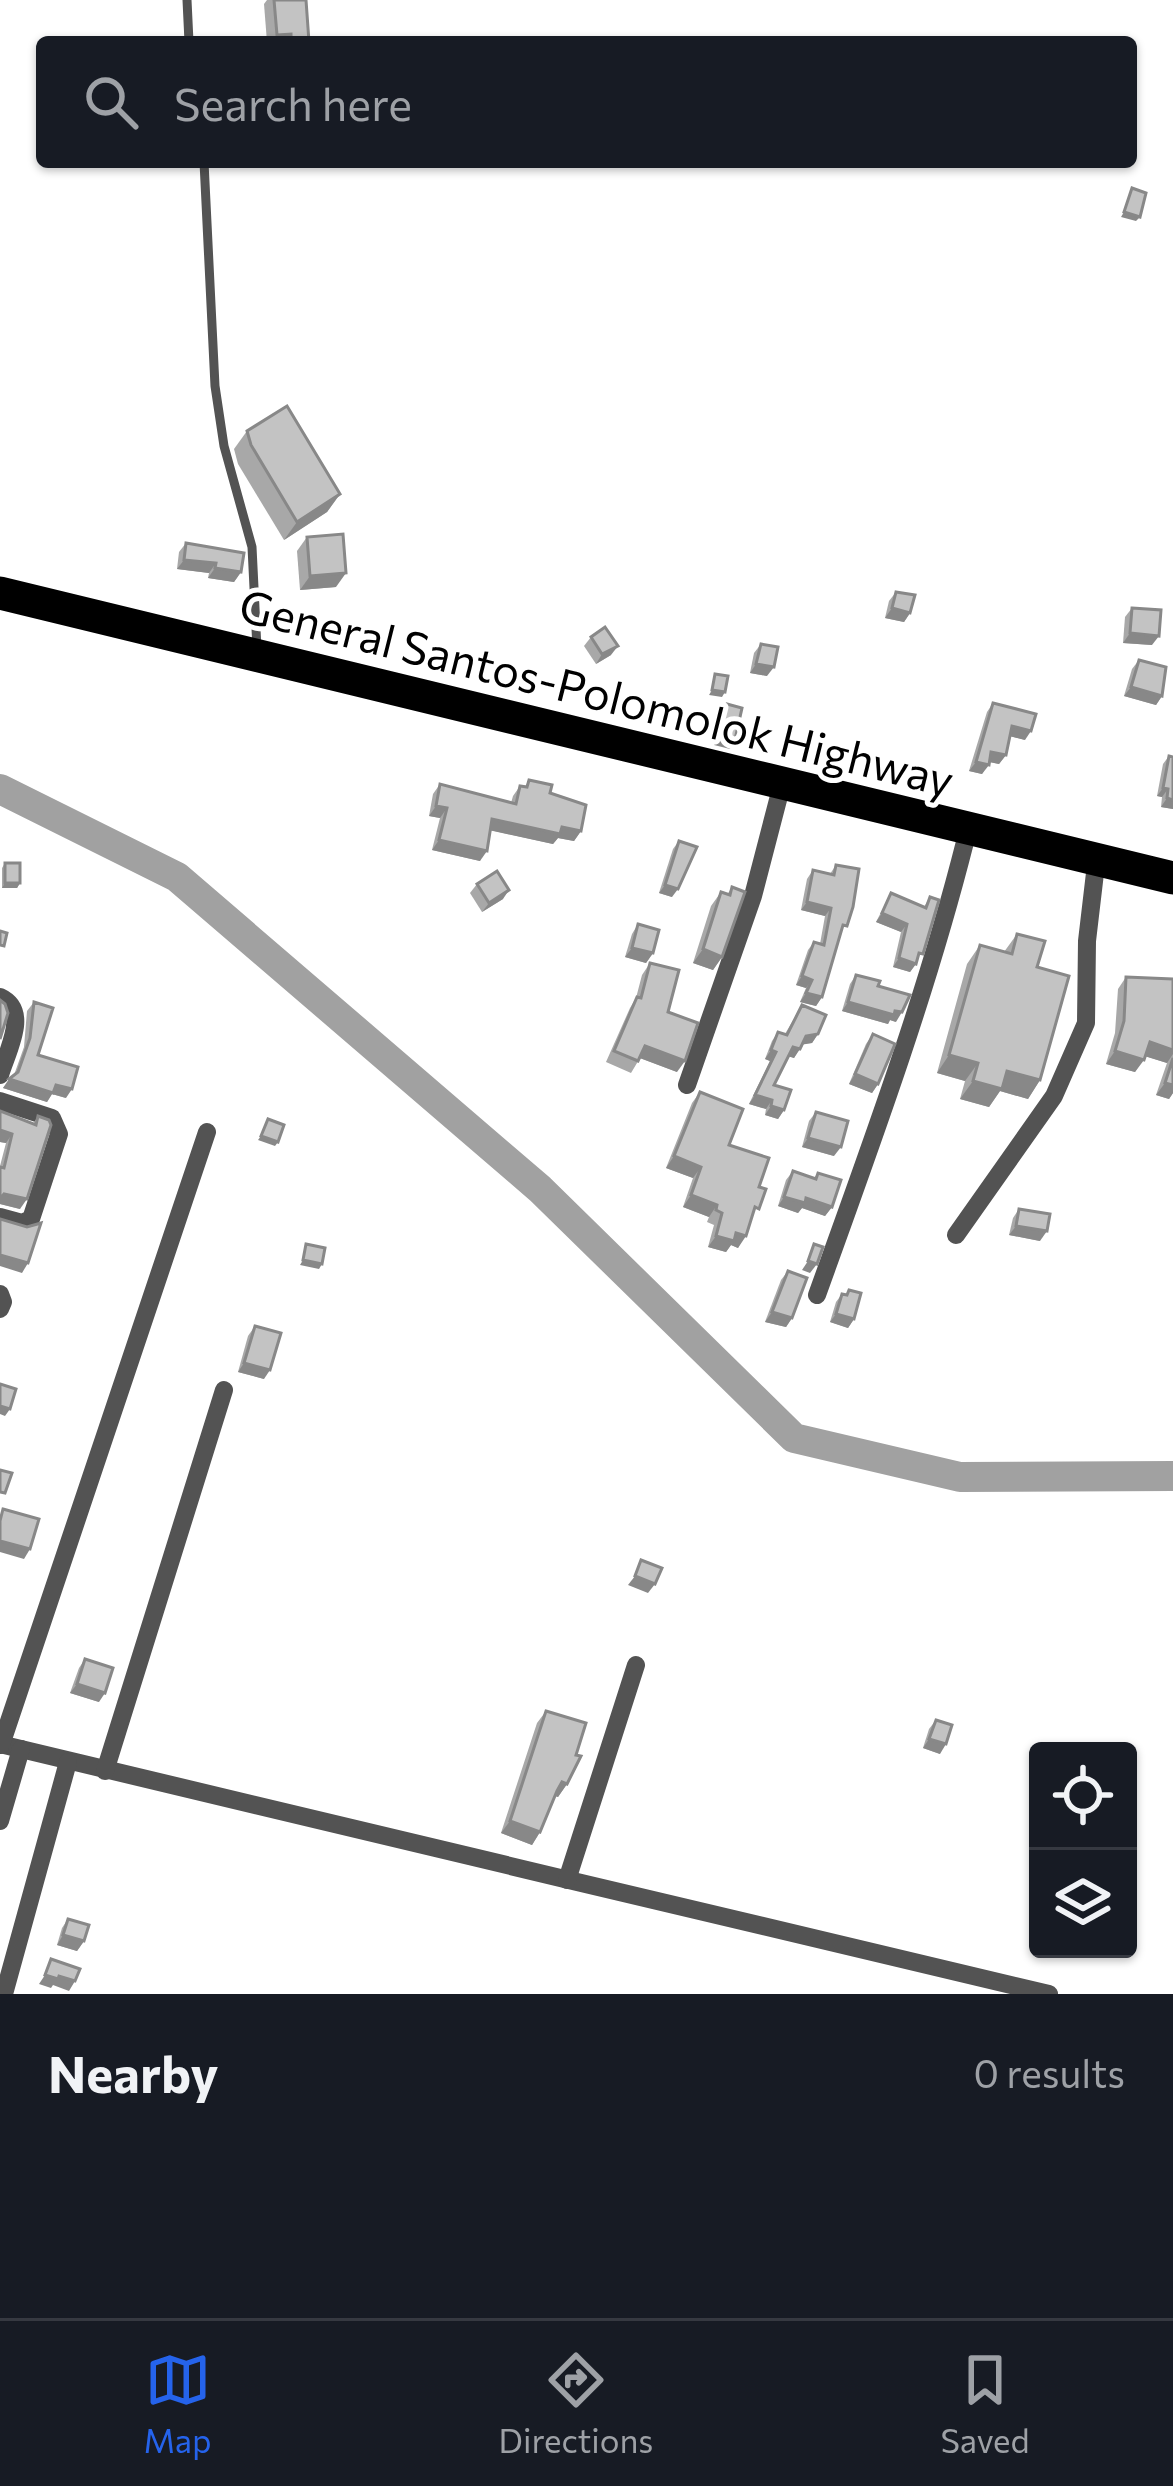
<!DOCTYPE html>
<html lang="en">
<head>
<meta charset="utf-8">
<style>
  body { margin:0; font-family:Commissioner,sans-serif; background:#242831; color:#f1f3f6 }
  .controls { position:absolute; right:36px; bottom:36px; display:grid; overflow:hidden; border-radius:12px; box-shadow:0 3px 9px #0004 }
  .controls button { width:108px; height:108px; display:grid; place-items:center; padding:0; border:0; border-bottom:3px solid #363941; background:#171b24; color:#f1f3f6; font:60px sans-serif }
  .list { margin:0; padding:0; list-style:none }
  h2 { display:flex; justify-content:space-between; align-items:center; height:156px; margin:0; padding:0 48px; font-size:51px }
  h2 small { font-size:39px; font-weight:400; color:#9ea1a6 }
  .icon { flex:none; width:66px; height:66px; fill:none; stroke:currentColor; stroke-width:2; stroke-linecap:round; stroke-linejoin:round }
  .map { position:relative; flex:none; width:1173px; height:1994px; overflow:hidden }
  .search { position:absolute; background:#171b24; box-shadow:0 3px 9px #0004; left:36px; right:36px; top:36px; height:132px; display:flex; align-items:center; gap:30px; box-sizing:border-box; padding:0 42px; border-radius:12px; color:#9ea1a6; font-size:45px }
  .sheet { height:324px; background:#171b24 }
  nav { display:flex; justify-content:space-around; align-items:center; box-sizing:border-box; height:168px; border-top:3px solid #363941; background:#171b24; font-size:33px; color:#9ea1a6 }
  nav a { display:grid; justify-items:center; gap:6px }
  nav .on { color:#2563eb }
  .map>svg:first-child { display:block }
</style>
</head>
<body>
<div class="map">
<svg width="1173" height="1994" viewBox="0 0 1173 1994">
  <rect width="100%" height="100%" fill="#fff"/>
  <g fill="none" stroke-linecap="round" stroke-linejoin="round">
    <path stroke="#a1a1a1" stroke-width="30" d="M0 789 177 877 540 1189 794 1438 960 1477 1173 1476"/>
    <g stroke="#535353" stroke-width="9">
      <path d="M187 0 189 42"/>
      <path d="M204 162 215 386 224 446 252 547 257 649"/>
    </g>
    <g stroke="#535353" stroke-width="18">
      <path d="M0 997C30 1011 8 1049 0 1075"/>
      <path d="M687 1085 753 896 779 796"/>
      <path d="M0 1101 52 1118 59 1134 31 1219 22 1223 0 1217"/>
      <path d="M956 1235 1054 1096 1086 1023 1087 941 1095 873"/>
      <path d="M0 1294 3 1302 0 1309"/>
      <path d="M817 1295C871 1145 926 996 965 842"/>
      <path d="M0 1744C350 1828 699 1911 1049 1994"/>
      <path d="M1 1745 207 1132"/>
      <path d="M105 1771 224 1390"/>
      <path d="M0 1821 21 1749"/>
      <path d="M567 1880 636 1665"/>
      <path d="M4 1994 68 1762"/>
    </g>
    <path stroke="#000" stroke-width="33" d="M0 593 1173 878"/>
  </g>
  <g fill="#a8a8a8">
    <path d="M267 0H306L309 42H267L264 4Z"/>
    <path d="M247 431 340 494 327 512 284 540 238 464 234 449Z"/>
    <path d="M307 537 336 587 300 590 297 551Z"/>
    <path d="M186 543 241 572 234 582 208 578 209 573 177 569 179 552Z"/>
    <path d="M896 592 910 613 904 622 885 618 889 601Z"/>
    <path d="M1132 608 1152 645 1123 643 1125 617Z"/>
    <path d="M591 637 611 655 596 664 584 646Z"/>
    <path d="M761 644 767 676 750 673 754 653Z"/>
    <path d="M1139 660 1162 696 1156 705 1124 696 1132 669Z"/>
    <path d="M993 703 1025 740 1010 736 1006 755 999 764 989 762 982 774 969 771 987 712Z"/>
    <path d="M1169 756 1173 757V809L1161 807 1162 797 1157 796 1163 764Z"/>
    <path d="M529 780 550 793 581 831 574 841 558 838 553 844 490 830 480 861 432 850 440 818 429 816 433 794 440 784 511 803 513 796 520 786 525 787Z"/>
    <path d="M679 841 672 897 659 893 673 849Z"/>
    <path d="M5 863 20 883 17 888H2V868Z"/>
    <path d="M836 865 840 934 822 997 816 1006 800 1002 806 988 796 985 808 950 814 942 820 944 825 916 801 910 807 879 813 870 830 874Z"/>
    <path d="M477 884 503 899 482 912 470 893Z"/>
    <path d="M732 887 722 957 713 970 693 963 711 906 721 892 727 895Z"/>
    <path d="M891 893 924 907 930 897 917 962 910 972 893 967 901 932 876 922Z"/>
    <path d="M638 924 653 953 646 963 625 957 632 934Z"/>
    <path d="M1017 934 1037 967 1040 1080 1028 1099 1000 1091 989 1107 960 1099 965 1081 937 1073 967 964 980 945 1004 952Z"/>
    <path d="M650 963 668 1012 677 1072 640 1058 631 1073 606 1062 630 1008 636 998 642 975Z"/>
    <path d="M856 975 896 1022 890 1020 888 1024 842 1011 850 984Z"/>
    <path d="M1126 977 1173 979V1093L1169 1099 1156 1095 1167 1063 1145 1056 1135 1072 1106 1064 1115 1033 1118 989Z"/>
    <path d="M34 1002 38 1055 66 1098 52 1094 47 1102 3 1088 14 1075 24 1047 27 1011Z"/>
    <path d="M802 1005 818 1034 812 1043 802 1044 794 1058 789 1056 774 1085 784 1110 778 1119 765 1115 766 1109 749 1104 770 1061 765 1059 772 1041 778 1032 785 1034Z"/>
    <path d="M873 1034 878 1084 872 1093 849 1084 866 1044Z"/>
    <path d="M700 1092 729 1145 759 1187 751 1220 738 1248 731 1245 726 1252 708 1247 714 1225 707 1222 709 1217 683 1207 693 1178 666 1168 692 1103Z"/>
    <path d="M0 1111 33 1124 38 1116 20 1209 0 1204V1166L6 1143 0 1142Z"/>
    <path d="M816 1112 834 1156 802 1147 809 1121Z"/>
    <path d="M793 1171 814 1178 818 1173 832 1207 825 1216 802 1208 798 1213 778 1206 786 1180Z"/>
    <path d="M1019 1209 1040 1241 1009 1235 1013 1218Z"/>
    <path d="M788 1271 792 1318 786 1327 765 1322 781 1280Z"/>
    <path d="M849 1290 854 1319 848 1328 830 1322 836 1302 842 1294 845 1295Z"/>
    <path d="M255 1326 264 1379 238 1372 248 1336Z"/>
    <path d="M85 1659 99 1702 70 1693 79 1668Z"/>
    <path d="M546 1711 567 1784 558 1797 555 1796 540 1832 532 1845 501 1833 537 1723Z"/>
    <path d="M936 1720 940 1754 923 1748 929 1729Z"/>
    <path d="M68 1919 84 1941 77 1951 57 1945 62 1928Z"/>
  </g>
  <g fill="#888">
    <path d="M291 34 285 42H272L277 35Z"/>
    <path d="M1124 212 1140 217 1136 221 1121 217Z"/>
    <path d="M340 494 327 512 284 540 297 522Z"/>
    <path d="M184 560 216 563 209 573 177 569Z"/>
    <path d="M215 568 241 572 234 582 208 578Z"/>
    <path d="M346 573 336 587 300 590 310 576Z"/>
    <path d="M892 608 910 613 904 622 885 618Z"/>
    <path d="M1130 633 1159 636 1152 645 1123 643Z"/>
    <path d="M618 646 611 655 596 664 602 654Z"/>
    <path d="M756 664 774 667 767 676 750 673Z"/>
    <path d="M1131 687 1162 696 1156 705 1124 696Z"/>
    <path d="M712 690 725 692 722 697 709 695Z"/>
    <path d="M1012 726 1031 731 1025 740 1005 735Z"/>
    <path d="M717 740 734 744 730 749 714 745Z"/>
    <path d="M991 752 1006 755 999 764 985 761Z"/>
    <path d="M976 762 989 765 982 774 969 771Z"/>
    <path d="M1163 788 1168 789 1162 797 1157 796Z"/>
    <path d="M1167 798 1173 800V809L1161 807Z"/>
    <path d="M436 806 447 808 440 818 429 816Z"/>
    <path d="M492 819 562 827 581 831 574 841 558 838 553 844 484 829Z"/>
    <path d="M439 840 487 851 480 861 432 850Z"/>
    <path d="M5 883H20L17 888H2Z"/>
    <path d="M665 885 678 889 672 897 659 893Z"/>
    <path d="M509 890 503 899 482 912 489 903Z"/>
    <path d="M807 902 831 908 825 916 801 910Z"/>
    <path d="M882 913 907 924 901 932 876 922Z"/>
    <path d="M632 948 653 953 646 963 625 957Z"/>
    <path d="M703 949 722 957 713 970 693 963Z"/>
    <path d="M899 958 916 964 910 972 893 967Z"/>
    <path d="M802 976 812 980 806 988 796 985Z"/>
    <path d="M806 993 822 997 816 1006 800 1002Z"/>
    <path d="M848 1002 902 1012 896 1022 890 1020 888 1024 842 1011Z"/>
    <path d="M818 1034 812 1043 800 1045 806 1036Z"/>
    <path d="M1150 1042 1173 1050V1054L1167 1063 1141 1055Z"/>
    <path d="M645 1046 685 1061 677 1072 637 1057Z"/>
    <path d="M793 1047 800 1049 794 1058 787 1056Z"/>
    <path d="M771 1050 776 1052 770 1061 765 1059Z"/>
    <path d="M1115 1051 1144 1060 1135 1072 1106 1064Z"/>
    <path d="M949 1055 978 1063 965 1081 937 1073Z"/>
    <path d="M1007 1071 1040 1080 1028 1099 1000 1091 989 1107 960 1099 973 1081Z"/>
    <path d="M855 1074 878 1084 872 1093 849 1084Z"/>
    <path d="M9 1079 56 1085 72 1089 66 1098 52 1094 47 1102 3 1088Z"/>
    <path d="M1165 1083 1173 1085V1093L1169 1099 1156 1095Z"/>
    <path d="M755 1095 772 1100 766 1109 749 1104Z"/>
    <path d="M771 1106 784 1110 778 1119 765 1115Z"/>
    <path d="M0 1130 12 1134 6 1143 0 1142Z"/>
    <path d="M261 1136 278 1142 275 1146 258 1140Z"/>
    <path d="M808 1138 841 1147 834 1156 802 1147Z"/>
    <path d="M674 1156 701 1167 693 1178 666 1168Z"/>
    <path d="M4 1194 27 1199 20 1209 0 1204V1199Z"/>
    <path d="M691 1195 717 1205 709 1217 683 1207Z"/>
    <path d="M784 1197 806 1198 832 1207 825 1216 802 1208 798 1213 778 1206Z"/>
    <path d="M1016 1226 1047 1231 1040 1241 1009 1235Z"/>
    <path d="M736 1233 746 1236 738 1248 731 1245 726 1252 708 1247 716 1236Z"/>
    <path d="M0 1255 28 1263 22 1273 0 1266Z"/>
    <path d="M303 1260 322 1264 319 1269 300 1265Z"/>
    <path d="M808 1261 817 1264 810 1273 802 1270Z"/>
    <path d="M772 1312 792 1318 786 1327 765 1322Z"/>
    <path d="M836 1314 854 1319 848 1328 830 1322Z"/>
    <path d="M244 1363 270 1370 264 1379 238 1372Z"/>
    <path d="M0 1406 10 1409 5 1416 0 1414Z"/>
    <path d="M0 1541 30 1549 24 1559 0 1552Z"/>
    <path d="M635 1576 655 1584 648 1593 628 1585Z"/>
    <path d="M77 1684 105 1693 99 1702 70 1693Z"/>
    <path d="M929 1739 946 1744 940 1754 923 1748Z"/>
    <path d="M562 1782 567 1784 558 1797 553 1795Z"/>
    <path d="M510 1821 540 1832 532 1845 501 1833Z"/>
    <path d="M63 1935 84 1941 77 1951 57 1945Z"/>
    <path d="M45 1975 59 1976 75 1981 69 1991 53 1985 51 1988 39 1984Z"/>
  </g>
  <g fill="#c3c3c3" stroke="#888" stroke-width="3">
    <path d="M274 0H306L309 42H291V34L277 35Z"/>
    <path d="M1132 188 1146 193 1140 217 1124 212Z"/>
    <path d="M287 406 340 494 297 522 251 445 247 431Z"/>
    <path d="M343 534 346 573 310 576 307 537Z"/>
    <path d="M186 543 244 553 241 572 215 568 216 563 184 560Z"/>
    <path d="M896 592 915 595 910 613 892 608Z"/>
    <path d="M1132 608 1161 610 1159 636 1130 633Z"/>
    <path d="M605 627 618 646 602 654 591 637Z"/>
    <path d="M761 644 778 647 774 667 756 664Z"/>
    <path d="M1139 660 1166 667 1162 696 1131 687Z"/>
    <path d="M715 674 728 676 725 692 712 690Z"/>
    <path d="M993 703 1036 714 1031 731 1012 726 1006 755 991 752 989 765 976 762Z"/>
    <path d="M727 704 742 708 734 744 717 740Z"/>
    <path d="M1169 756 1173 757V800L1167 798 1168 789 1163 788Z"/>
    <path d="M529 780 552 785 550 793 586 805 581 831 562 827 560 834 492 819 487 851 439 840 447 808 436 806 440 784 516 804 520 786 527 787Z"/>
    <path d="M679 841 697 847 678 889 665 885Z"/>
    <rect x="5" y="863" width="15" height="20"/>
    <path d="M836 865 859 869 853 907 847 926 843 925 822 997 806 993 812 980 802 976 814 942 824 945 831 908 807 902 813 870 834 875Z"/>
    <path d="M497 871 509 890 489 903 477 884Z"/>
    <path d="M732 887 745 892 722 957 703 949 721 892 730 895Z"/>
    <path d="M891 893 926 908 930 897 939 900 923 954 919 953 916 964 899 958 907 924 882 913Z"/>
    <path d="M638 924 659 930 653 953 632 948Z"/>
    <path d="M0 931 7 933 4 946 0 945Z"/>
    <path d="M1017 934 1045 941 1037 967 1069 976 1040 1080 1007 1071 1002 1089 973 1081 978 1063 949 1055 980 945 1012 954Z"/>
    <path d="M650 963 679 970 668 1012 698 1023 685 1061 645 1046 638 1061 614 1051 637 997 641 998Z"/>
    <path d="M856 975 880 981 878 986 910 995 902 1012 895 1011 894 1015 848 1002Z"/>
    <path d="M1126 977 1173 979V1050L1150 1042 1144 1060 1115 1051 1124 1021Z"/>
    <path d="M0 1000 5 1004 8 1013 0 1039Z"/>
    <path d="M34 1002 53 1008 38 1055 78 1067 72 1089 56 1085 53 1093 9 1079 18 1072 30 1038Z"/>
    <path d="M802 1005 826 1015 818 1034 806 1036 800 1049 793 1047 774 1085 791 1090 784 1110 771 1106 772 1100 755 1095 776 1052 771 1050 778 1032 787 1035Z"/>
    <path d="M873 1034 895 1044 878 1084 855 1074Z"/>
    <path d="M1173 1058V1085L1165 1083Z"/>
    <path d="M700 1092 743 1109 729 1145 769 1158 759 1187 766 1189 759 1209 755 1207 746 1236 736 1233 734 1241 716 1236 722 1213 716 1210 717 1205 691 1195 701 1167 674 1156Z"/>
    <path d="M0 1111 36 1125 38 1116 49 1120 51 1125 27 1199 4 1194 0 1199V1167L4 1168 12 1134 0 1130Z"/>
    <path d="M816 1112 848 1121 841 1147 808 1138Z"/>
    <path d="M268 1119 284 1125 278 1142 261 1136Z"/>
    <path d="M793 1171 816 1179 818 1173 841 1180 832 1207 806 1198 805 1203 784 1197Z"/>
    <path d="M1019 1209 1050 1214 1047 1231 1016 1226Z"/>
    <path d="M0 1219 27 1227 41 1223 28 1263 0 1255Z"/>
    <path d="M306 1244 325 1248 322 1264 303 1260Z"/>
    <path d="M814 1244 823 1247 817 1264 808 1261Z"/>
    <path d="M788 1271 807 1278 792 1318 772 1312Z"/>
    <path d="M849 1290 861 1293 854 1319 836 1314 842 1294 847 1295Z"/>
    <path d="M255 1326 281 1333 270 1370 244 1363Z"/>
    <path d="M0 1384 16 1389 10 1409 0 1406Z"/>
    <path d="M0 1470 12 1473 5 1493 0 1492Z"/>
    <path d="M3 1509 39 1519 30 1549 0 1541V1521Z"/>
    <path d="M641 1560 662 1568 655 1584 635 1576Z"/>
    <path d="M85 1659 113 1668 105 1693 77 1684Z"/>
    <path d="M546 1711 586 1723 576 1755 581 1756 567 1784 562 1782 557 1791 540 1832 510 1821Z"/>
    <path d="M936 1720 952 1725 946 1744 929 1739Z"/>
    <path d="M68 1919 89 1925 84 1941 63 1935Z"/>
    <path d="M51 1959 80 1969 75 1981 59 1976 58 1979 45 1975Z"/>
  </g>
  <g text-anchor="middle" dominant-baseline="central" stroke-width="10" stroke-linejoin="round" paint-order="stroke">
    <g font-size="45" fill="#000" stroke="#fff">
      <text transform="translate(597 691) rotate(14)">General Santos-Polomolok Highway</text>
    </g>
  </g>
</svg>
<div class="controls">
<button><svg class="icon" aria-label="locate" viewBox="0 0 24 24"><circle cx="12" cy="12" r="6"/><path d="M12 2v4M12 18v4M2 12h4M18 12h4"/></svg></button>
<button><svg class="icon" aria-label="layers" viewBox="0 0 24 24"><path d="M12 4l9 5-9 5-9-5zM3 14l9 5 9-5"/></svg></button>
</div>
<div class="search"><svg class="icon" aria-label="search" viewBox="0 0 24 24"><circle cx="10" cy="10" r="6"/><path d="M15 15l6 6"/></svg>Search here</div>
</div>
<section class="sheet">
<h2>Nearby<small>0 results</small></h2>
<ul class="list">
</ul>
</section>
<nav>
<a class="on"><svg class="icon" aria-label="map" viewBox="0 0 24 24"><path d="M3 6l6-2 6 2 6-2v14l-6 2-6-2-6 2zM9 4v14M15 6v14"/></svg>Map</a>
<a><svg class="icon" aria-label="directions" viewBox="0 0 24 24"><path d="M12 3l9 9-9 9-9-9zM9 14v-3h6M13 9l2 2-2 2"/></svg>Directions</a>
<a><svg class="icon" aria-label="saved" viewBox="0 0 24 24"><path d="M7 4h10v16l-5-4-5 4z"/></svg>Saved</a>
</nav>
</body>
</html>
